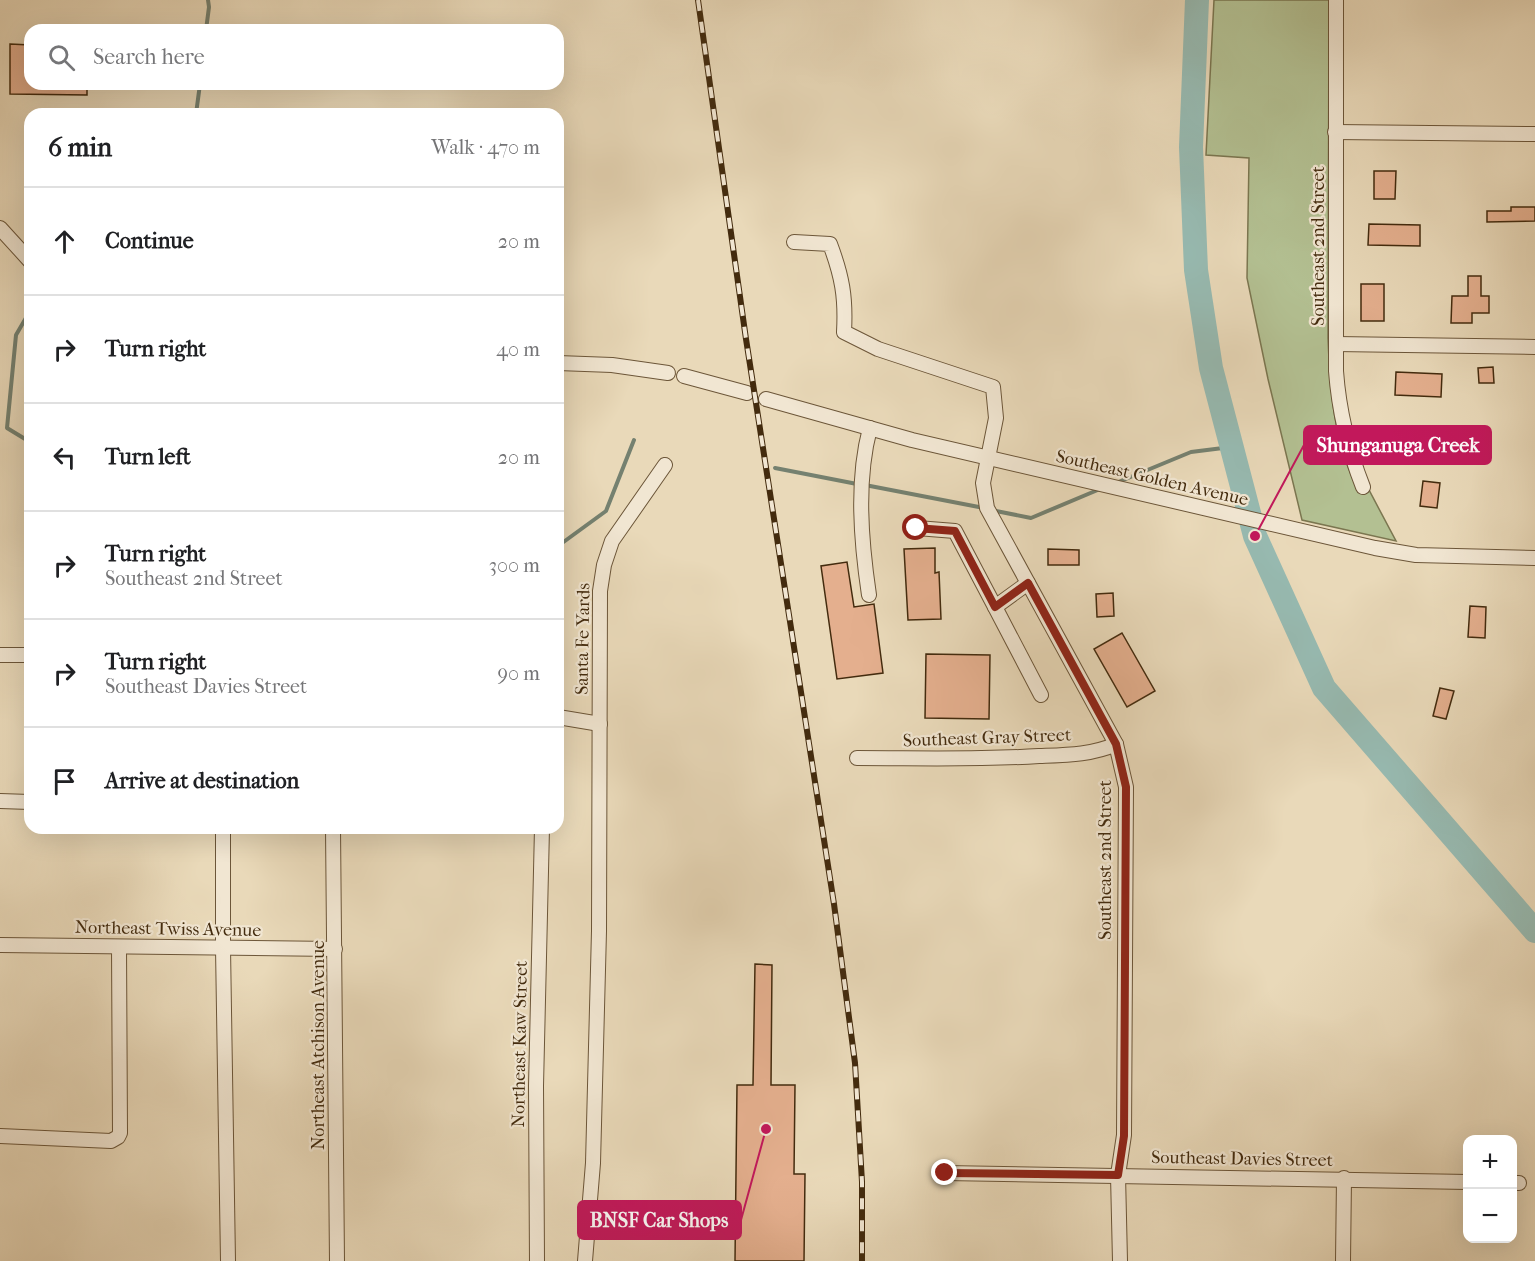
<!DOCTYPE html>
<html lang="en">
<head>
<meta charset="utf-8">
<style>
  body { margin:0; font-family:"IM FELL French Canon",serif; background:#f2f2f2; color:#202124 }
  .controls { position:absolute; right:18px; bottom:18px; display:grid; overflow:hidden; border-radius:12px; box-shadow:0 6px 24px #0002 }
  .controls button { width:54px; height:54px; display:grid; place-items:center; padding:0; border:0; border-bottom:2px solid #e0e0e0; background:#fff; color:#202124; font:30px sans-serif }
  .stop { position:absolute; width:18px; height:18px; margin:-14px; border:4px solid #8f2418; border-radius:50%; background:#fff }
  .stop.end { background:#8f2418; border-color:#fff; box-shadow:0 2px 6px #0008 }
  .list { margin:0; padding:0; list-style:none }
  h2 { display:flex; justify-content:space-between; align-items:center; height:78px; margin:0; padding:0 24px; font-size:26px }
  h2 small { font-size:20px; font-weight:400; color:#757577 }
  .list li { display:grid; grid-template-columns:39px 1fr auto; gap:18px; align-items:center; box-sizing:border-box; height:108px; padding:0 24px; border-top:2px solid #e0e0e0 }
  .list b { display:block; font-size:22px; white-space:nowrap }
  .list p { margin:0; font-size:20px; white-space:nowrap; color:#757577 }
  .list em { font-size:20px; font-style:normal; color:#757577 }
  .icon { flex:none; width:33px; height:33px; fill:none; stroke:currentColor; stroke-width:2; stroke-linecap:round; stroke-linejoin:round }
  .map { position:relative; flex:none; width:1535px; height:1261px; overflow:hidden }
  .search { position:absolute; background:#fff; box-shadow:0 6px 24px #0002; left:24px; top:24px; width:540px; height:66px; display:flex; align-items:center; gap:15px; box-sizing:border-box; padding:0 21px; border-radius:18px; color:#757577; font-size:22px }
  .panel { position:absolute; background:#fff; box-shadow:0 6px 24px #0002; left:24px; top:108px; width:540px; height:726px; border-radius:18px }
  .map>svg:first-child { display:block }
</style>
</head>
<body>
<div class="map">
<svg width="1535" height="1261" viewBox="0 0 1535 1261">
  <rect width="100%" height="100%" fill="#e9d9b9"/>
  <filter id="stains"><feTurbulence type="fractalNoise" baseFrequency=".00333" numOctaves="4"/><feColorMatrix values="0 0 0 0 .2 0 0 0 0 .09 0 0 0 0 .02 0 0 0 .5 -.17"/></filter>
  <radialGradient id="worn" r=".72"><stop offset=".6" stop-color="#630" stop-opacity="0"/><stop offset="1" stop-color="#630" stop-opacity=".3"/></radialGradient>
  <path fill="#b3c092" stroke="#7b7650" stroke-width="1.5" d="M1214 0H1329L1328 338C1330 391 1334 446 1360 493L1369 490 1396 541 1302 520 1268 379 1247 278 1249 158 1206 155Z"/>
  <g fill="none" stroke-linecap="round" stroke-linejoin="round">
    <g stroke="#758170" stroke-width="4">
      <path d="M206 30 209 7 208 0"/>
      <path d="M196 114 200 84"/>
      <path d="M30 311 16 335 7 428 30 442"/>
      <path d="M775 468 857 484"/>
      <path d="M1116 483 1191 452 1231 447"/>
      <path d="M865 485 984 508"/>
      <path d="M991 510 1031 518 1100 489"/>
      <path d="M558 546 606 511 634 440"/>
    </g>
    <path stroke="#97bab1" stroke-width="24" d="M1197 0 1191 147 1196 270 1211 368 1255 536 1324 688 1535 931"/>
  </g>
  <g fill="#e4af8e" stroke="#432b0e" stroke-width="1.5">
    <path d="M10 44 30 45V84H87V95L10 94Z"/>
    <path d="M1374 171H1396L1395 199H1374Z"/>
    <path d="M1511 207H1535V221L1487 222V211H1511Z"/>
    <path d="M1369 224 1420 225V246L1368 245Z"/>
    <path d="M1468 276H1481V296H1489V313H1472V323H1451L1452 296H1468Z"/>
    <rect x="1361" y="284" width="23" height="37"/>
    <path d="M1493 367 1494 383H1479L1478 368Z"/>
    <path d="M1396 372 1442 374 1441 397 1395 395Z"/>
    <path d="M1423 481 1440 483 1437 508 1420 506Z"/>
    <path d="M935 548V573L939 572 941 619 908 620 904 549Z"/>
    <path d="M1048 549 1079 550V565H1048Z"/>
    <path d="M847 562 854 607 874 604 883 673 837 679 821 566Z"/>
    <path d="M1113 593 1114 616 1097 617 1096 594Z"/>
    <path d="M1470 606 1486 607 1485 638 1468 637Z"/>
    <path d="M1122 633 1155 691 1127 707 1094 649Z"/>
    <path d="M926 654 990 655 989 719 925 718Z"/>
    <path d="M1440 688 1454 691 1446 719 1433 716Z"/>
    <path d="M755 964 772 965 771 1085H795L794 1174H805L804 1261H735L737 1085H753Z"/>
  </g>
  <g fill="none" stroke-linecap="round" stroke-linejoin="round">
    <g stroke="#6c5639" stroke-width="16">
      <g id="minor">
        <path d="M1336 0V371C1339 412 1348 449 1363 487"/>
        <path d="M1335 132 1535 134"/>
        <path d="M0 228 30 261"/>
        <path d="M794 242 830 244C842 276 846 297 844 332L878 349 993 387 996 418 983 483 987 508 1116 744 1126 787 1124 1135 1118 1175 1120 1261"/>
        <path d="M1336 344 1535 347"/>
        <path d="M558 363 612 365 668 373"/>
        <path d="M684 376 747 393"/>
        <path d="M766 399 912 440 1375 548 1416 555 1535 558"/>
        <path d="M917 528 955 531 995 607"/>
        <path d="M1028 583 995 607 1041 695"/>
        <path d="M869 595C861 541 856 481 870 428"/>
        <path d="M0 655H30"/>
        <path d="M558 717 600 724"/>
        <path d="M857 758C918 758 978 760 1039 756 1065 755 1092 755 1116 744"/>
        <path d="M0 801 30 802"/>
        <path d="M223 828V948L228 1261"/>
        <path d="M333 828 337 1261"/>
        <path d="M0 945 335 949"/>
        <path d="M0 1136 111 1141 118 1137 120 1133 119 947"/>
        <path d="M945 1173 1468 1182"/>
        <path d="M1512 1183H1519"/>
        <path d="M537 1261 536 1086 542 828"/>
        <path d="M585 1261 593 1163 599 931 600 591 604 565 612 541 665 465"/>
        <path d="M1343 1261 1344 1178"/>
      </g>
    </g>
    <use href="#minor" stroke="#f1e6d2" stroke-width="14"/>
    <g stroke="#432b0e" stroke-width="6">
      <path id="rail" d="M698 0 746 339 834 904 855 1063 862 1182V1261"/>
    </g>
    <use href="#rail" stroke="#f1e6d2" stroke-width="4" stroke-dasharray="11" stroke-linecap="butt"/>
  </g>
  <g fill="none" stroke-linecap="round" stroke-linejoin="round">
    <path stroke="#8f2418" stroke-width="8" d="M916 528 955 531 995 607 1028 583 1116 744 1126 787 1124 1136 1118 1175 945 1173"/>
  </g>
  <g text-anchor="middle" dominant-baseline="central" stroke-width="4.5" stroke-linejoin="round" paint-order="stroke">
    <g font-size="18" fill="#432b0e" stroke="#f1e6d2">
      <text transform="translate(1318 246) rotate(-90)">Southeast 2nd Street</text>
      <text transform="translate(1152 478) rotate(13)">Southeast Golden Avenue</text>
      <text transform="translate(583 639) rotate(-89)">Santa Fe Yards</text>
      <text transform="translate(987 738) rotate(-2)">Southeast Gray Street</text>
      <text transform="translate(1105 860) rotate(-90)">Southeast 2nd Street</text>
      <text transform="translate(168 929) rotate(1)">Northeast Twiss Avenue</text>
      <text transform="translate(520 1044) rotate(-89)">Northeast Kaw Street</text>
      <text transform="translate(318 1045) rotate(-90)">Northeast Atchison Avenue</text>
      <text transform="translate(1242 1159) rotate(1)">Southeast Davies Street</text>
    </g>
  </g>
  <path fill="none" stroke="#c2185b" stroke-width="2" d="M1255 536L1304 445M766 1129L741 1220"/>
  <g fill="#c2185b" stroke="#f1e6d2" stroke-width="2">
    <circle cx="1255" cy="536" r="6"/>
    <circle cx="766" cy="1129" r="6"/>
  </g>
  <g fill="#c2185b" stroke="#c2185b" stroke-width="2">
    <rect x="1304" y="426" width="187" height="38" rx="6"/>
    <rect x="578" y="1201" width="163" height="38" rx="6"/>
  </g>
  <g font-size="20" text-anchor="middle" font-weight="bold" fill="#fff">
    <text x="1398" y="452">Shunganuga Creek</text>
    <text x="659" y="1227">BNSF Car Shops</text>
  </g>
  <rect width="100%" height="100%" filter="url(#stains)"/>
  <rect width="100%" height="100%" fill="url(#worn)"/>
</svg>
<div class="controls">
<button>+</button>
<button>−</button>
</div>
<div class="stop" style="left:916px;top:528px"></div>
<div class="stop end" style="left:945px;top:1173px"></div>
<div class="search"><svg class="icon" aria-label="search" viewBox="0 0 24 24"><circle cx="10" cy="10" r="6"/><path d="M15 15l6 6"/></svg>Search here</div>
<section class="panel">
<h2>6 min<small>Walk · 470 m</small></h2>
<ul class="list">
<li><svg class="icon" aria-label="ahead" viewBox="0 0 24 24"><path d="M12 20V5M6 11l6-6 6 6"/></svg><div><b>Continue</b></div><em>20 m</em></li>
<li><svg class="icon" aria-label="right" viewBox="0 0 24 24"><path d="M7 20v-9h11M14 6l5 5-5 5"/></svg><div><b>Turn right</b></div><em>40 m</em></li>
<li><svg class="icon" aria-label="left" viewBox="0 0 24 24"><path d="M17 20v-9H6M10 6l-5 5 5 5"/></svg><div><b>Turn left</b></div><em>20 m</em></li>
<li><svg class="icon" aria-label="right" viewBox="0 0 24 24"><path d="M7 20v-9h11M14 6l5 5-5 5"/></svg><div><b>Turn right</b><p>Southeast 2nd Street</p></div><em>300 m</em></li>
<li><svg class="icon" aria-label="right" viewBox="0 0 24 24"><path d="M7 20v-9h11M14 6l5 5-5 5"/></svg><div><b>Turn right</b><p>Southeast Davies Street</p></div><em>90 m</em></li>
<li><svg class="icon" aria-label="arrive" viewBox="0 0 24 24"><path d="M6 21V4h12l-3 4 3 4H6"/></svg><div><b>Arrive at destination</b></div></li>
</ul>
</section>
</div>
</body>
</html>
